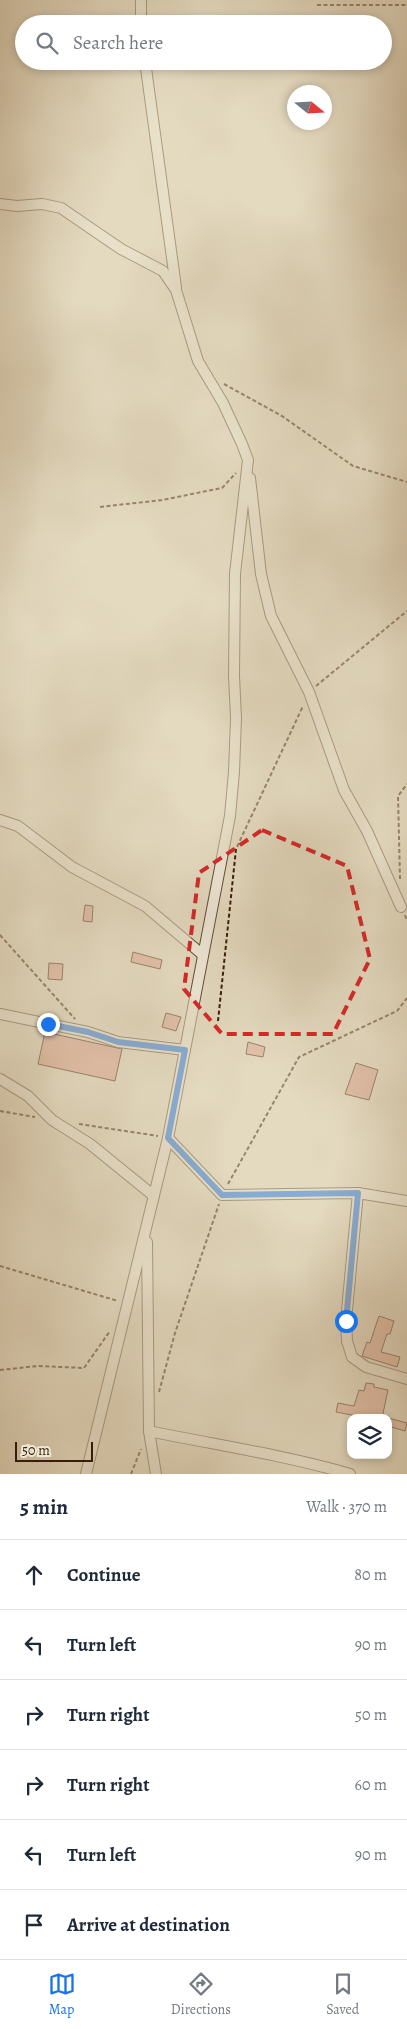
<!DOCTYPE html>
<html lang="en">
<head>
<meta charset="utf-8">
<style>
  body { margin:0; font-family:Alegreya,serif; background:#f2f2f3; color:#1f2937 }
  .controls { position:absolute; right:15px; bottom:15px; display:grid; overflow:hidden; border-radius:10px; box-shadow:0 2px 8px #0003 }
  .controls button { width:45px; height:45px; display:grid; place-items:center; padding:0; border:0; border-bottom:1px solid #e0e1e3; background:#fff; color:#1f2937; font:25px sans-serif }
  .compass { position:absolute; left:287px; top:85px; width:45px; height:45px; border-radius:50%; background:#fff; box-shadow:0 2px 8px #0003; rotate:108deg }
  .scale { position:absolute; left:15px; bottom:12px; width:78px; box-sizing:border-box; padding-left:5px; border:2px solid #3a1d09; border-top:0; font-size:14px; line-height:18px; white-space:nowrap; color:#3a1d09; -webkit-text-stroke:4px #ede7d6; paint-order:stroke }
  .stop { position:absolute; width:15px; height:15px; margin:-11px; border:4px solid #1a73e8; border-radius:50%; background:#fff }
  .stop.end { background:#1a73e8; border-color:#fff; box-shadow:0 1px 5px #0008 }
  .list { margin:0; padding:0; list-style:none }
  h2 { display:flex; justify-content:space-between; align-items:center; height:65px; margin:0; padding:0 20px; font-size:21px }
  h2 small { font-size:16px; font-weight:400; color:#747a83 }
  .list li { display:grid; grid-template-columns:32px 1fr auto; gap:15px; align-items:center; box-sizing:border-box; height:70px; padding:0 20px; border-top:1px solid #e0e1e3 }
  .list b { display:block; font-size:19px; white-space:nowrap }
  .list em { font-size:16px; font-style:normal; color:#747a83 }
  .icon { flex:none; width:28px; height:28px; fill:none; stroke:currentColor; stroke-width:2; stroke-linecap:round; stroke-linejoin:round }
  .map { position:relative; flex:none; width:407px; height:1474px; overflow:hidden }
  .search { position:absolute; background:#fff; box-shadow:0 2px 8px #0003; left:15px; right:15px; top:15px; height:55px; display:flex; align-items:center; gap:12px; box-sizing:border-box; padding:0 18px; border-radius:28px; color:#747a83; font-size:19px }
  .sheet { height:485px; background:#fff }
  nav { display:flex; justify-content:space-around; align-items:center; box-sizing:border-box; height:70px; border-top:1px solid #e0e1e3; background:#fff; font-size:14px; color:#747a83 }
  nav a { display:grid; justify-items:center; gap:2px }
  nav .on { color:#1a73e8 }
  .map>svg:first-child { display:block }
</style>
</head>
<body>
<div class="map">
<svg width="407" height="1474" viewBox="0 0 407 1474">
  <rect width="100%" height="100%" fill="#e4dac0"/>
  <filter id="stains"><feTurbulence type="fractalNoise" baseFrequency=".004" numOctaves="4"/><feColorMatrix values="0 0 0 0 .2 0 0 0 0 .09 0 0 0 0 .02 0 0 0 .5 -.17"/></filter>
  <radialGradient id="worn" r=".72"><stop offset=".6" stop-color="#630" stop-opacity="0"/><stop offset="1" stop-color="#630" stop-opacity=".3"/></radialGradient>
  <g fill="#dfa291" stroke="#3a1d09">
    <path d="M85 905 93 906 92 922 83 921Z"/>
    <path d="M133 952 162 960 160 969 131 962Z"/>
    <path d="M49 963 63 964 62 980 48 979Z"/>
    <path d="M166 1013 181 1017 176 1031 162 1027Z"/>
    <path d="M45 1032 122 1049 115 1081 38 1064Z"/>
    <path d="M248 1042 265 1047 263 1057 246 1054Z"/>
    <path d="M356 1063 378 1070 369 1100 345 1094Z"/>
    <path d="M379 1316 394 1321 390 1334H387L381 1352 400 1357 397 1367 362 1356 367 1342 370 1343Z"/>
    <path d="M366 1383 374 1384V1387L388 1390 382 1418H367L336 1412 338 1403 354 1406 359 1390 364 1391Z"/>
    <path d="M388 1418 407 1423 405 1431 388 1426Z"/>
  </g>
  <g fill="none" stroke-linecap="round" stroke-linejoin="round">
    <g stroke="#644c37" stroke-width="12">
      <g id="minor">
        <path d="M141 24V0"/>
        <path d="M145 61 176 287"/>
        <path d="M0 204 17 206 42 204 61 208 121 249 163 271 176 290 198 361 223 403 242 444 248 460 235 574 234 676 236 718 234 772 230 816 168 1138 86 1474"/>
        <path d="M250 478 261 574 271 616 309 692 344 790 367 831 401 907"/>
        <path d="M0 820 18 826 72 867 145 906 203 955"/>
        <path d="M0 1014 88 1032 118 1042 185 1050"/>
        <path d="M0 1079 28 1096 52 1120 90 1144 154 1196"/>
        <path d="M168 1138 222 1195 358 1193 407 1201"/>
        <path d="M358 1193 346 1321 347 1341 352 1357 366 1367 407 1379"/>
        <path d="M147 1242 149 1431C216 1445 284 1455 350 1474"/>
        <path d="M149 1431 156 1474"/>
      </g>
    </g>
    <g stroke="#3a1d09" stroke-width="2" stroke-dasharray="4 2.5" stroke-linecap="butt">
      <path d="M317 5H407"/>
      <path d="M224 384 282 416 353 466 407 482"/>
      <path d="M100 507 162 500 222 488 236 473"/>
      <path d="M316 686 407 611"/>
      <path d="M400 879 398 796 407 784"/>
      <path d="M405 915 407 921"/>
      <path d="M0 935 75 1019"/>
      <path d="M218 1021 236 849 303 706"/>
      <path d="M0 1111 35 1117"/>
      <path d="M79 1124 158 1136"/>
      <path d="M228 1184 299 1057 397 1011 407 998"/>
      <path d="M0 1266 118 1301"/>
      <path d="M0 1370 38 1366 84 1368 110 1331"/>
      <path d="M159 1392 175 1333 219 1204"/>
      <path d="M131 1474 141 1449"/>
    </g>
    <use href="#minor" stroke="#ede7d6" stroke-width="10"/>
  </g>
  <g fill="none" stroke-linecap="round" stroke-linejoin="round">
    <path stroke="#1a73e8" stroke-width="6" d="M48 1024 88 1032 118 1042 185 1050 168 1138 222 1195 358 1193 346 1321"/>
  </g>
  <path d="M0 0H407V1474H0ZM262 830 347 866 370 959 333 1034H222L184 989 199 873Z" fill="#e4dac0" fill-opacity=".55" fill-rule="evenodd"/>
  <path fill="none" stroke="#d62828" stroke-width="4" stroke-dasharray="10 6" stroke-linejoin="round" d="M262 830 347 866 370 959 333 1034H222L184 989 199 873Z"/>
  <rect width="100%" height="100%" filter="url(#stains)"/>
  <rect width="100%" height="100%" fill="url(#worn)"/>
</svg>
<div class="controls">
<button><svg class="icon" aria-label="layers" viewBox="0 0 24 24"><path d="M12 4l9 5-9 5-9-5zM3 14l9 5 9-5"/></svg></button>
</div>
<svg class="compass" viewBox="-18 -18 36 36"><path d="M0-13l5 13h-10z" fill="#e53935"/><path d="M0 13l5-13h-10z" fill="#747a83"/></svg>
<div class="scale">50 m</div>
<div class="stop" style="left:346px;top:1321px"></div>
<div class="stop end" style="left:48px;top:1024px"></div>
<div class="search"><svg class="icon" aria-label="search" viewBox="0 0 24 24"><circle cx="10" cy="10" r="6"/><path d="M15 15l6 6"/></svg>Search here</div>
</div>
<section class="sheet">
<h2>5 min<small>Walk · 370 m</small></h2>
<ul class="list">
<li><svg class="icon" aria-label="ahead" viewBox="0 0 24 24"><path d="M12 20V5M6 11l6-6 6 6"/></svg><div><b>Continue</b></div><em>80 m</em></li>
<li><svg class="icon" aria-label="left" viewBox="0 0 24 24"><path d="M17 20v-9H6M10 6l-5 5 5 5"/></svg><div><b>Turn left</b></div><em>90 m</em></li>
<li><svg class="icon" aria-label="right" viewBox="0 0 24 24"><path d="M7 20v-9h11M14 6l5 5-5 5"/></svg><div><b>Turn right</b></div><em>50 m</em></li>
<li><svg class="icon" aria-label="right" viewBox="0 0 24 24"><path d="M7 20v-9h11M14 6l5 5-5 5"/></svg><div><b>Turn right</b></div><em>60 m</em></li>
<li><svg class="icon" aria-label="left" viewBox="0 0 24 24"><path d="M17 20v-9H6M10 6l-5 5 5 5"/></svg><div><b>Turn left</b></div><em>90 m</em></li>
<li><svg class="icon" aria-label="arrive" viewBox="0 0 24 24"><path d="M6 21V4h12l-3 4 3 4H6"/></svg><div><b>Arrive at destination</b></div></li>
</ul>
</section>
<nav>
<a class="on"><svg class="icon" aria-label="map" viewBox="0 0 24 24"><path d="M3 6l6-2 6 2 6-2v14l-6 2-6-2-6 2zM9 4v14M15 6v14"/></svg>Map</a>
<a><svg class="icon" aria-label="directions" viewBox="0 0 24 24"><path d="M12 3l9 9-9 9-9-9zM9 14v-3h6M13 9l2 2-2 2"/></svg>Directions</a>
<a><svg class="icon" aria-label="saved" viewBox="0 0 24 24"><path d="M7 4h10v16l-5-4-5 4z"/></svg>Saved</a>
</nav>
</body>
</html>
